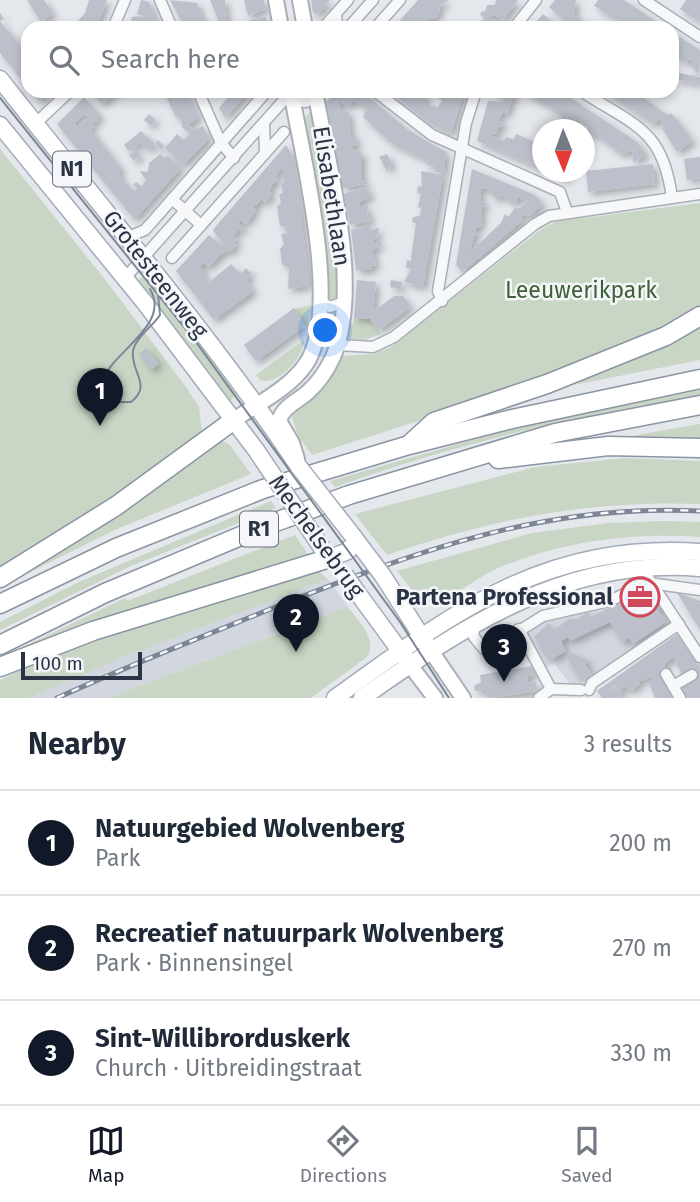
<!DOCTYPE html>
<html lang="en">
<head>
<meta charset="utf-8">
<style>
  body { margin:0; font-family:"Fira Sans",sans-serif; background:#f2f2f3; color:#1f2937 }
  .compass { position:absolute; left:532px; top:119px; width:63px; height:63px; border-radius:50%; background:#fff; box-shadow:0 4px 10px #0003; rotate:179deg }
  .scale { position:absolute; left:21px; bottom:18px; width:121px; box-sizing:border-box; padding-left:7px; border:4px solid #2b3445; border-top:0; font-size:19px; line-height:24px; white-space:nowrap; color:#2b3445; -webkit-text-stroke:5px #f4f6f9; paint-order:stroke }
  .you { position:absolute; left:326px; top:331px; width:24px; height:24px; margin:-18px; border:5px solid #fff; border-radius:50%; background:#1a73e8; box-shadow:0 0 0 10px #1a73e833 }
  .badge { display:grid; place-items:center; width:46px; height:46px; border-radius:50%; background:#111827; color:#fff; font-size:23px; font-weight:700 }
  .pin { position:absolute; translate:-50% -58px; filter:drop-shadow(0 2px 4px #0008) }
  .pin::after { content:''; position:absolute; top:37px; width:24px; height:21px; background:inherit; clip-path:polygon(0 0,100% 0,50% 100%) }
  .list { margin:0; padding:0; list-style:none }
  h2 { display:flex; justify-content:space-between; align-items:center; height:91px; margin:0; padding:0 28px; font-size:30px }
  h2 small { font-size:23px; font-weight:400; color:#747a83 }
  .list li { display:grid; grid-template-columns:46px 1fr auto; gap:21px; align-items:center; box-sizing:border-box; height:105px; padding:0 28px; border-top:2px solid #e0e1e3 }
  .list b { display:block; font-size:26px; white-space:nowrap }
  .list p { margin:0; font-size:23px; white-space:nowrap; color:#747a83 }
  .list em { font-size:23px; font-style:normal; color:#747a83 }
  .icon { flex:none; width:38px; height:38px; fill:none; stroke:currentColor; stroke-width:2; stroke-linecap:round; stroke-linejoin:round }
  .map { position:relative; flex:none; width:700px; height:698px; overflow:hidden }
  .search { position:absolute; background:#fff; box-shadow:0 4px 10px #0003; left:21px; right:21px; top:21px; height:77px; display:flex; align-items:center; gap:18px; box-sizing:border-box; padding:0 24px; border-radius:21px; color:#747a83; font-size:26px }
  .sheet { height:406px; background:#fff }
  nav { display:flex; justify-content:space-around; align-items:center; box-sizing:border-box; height:98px; border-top:2px solid #e0e1e3; background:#fff; font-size:19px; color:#747a83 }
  nav a { display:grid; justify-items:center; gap:4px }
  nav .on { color:#111827 }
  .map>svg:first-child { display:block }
</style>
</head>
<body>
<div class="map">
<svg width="700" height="698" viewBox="0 0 700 698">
  <defs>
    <filter id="shadow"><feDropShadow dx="4" dy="4" stdDeviation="3.5" flood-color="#0004"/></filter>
  </defs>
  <rect width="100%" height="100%" fill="#e4e7ec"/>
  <g fill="#d2d6de">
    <path d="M328 579 348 607 108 698H29L121 658Z"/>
    <path d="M650 585 672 621 573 688 555 664 542 669 519 633 538 623 617 602Z"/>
  </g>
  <g fill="#c9d6c5">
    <path d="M312 110 338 245 339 308 333 334 323 333 300 123Z"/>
    <path d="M0 149 104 278 186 387 199 407 202 433 86 515 0 569Z"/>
    <path d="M700 203V311L693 315 549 379 312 455 298 436 292 417 294 413 326 382 342 356 372 354 389 348 543 228 561 219 584 218Z"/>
    <path d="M148 272 239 393 228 402 136 282Z"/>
    <path d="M311 305 310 326 307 328 294 309Z"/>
    <path d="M354 318 370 319 381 334 365 340 349 339V324H353Z"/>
    <path d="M700 327V360L574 385Z"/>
    <path d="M304 340C305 355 278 387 260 380L256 375Z"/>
    <path d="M700 390V396C576 415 453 445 335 487L330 481 531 423Z"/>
    <path d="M700 424V439L625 437Z"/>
    <path d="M220 440 229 444 251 474 117 529 0 587V581Z"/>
    <path d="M625 458 700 461V504C587 500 493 519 387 555L355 514 535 467Z"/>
    <path d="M271 501 276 508 131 566 0 630V622L81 581Z"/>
    <path d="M664 521 700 522V537C633 532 563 541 501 567 478 576 455 598 430 603L418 598 397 571 532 533 609 523Z"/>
    <path d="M295 535 309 556 76 628 0 658 125 598 127 601Z"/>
    <path d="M684 559 700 561 574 574 522 591 489 608 487 606C550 572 613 561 684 559Z"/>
    <path d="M317 570 328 579 121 658 29 698H0V680L65 649Z"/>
    <path d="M348 607C358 621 378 639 367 657L311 698H108Z"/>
  </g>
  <g fill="#bbc0ca" fill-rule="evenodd" filter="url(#shadow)">
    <path d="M27 0H44L53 14 41 22Z"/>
    <path d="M89 0H107L97 26 86 22 84 27 72 28 73 21 76 23 85 13Z"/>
    <path d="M141 0 149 2 159 28H147L143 16 137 14Z"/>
    <path d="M170 0 197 3 206 28H185Z"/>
    <path d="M210 0H225L227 22H219Z"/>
    <path d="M244 0H264L266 9 248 16Z"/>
    <path d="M311 0H330L318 14 313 13Z"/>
    <path d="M418 0H449L438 7 440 10 437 17 424 21 423 28H393Z"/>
    <path d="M496 0H518L504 19 501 20 493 14 491 17 500 23 497 28 476 26 485 18 480 15 482 11 485 12 487 5H495Z"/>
    <path d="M555 0H576L574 14 589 28H573L549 7Z"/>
    <path d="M598 0H624L666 28H632L594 6Z"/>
    <path d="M686 0H700V22L680 9Z"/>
    <path d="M0 13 4 19 0 21 27 54 28 88 0 53Z"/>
    <path d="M543 14 555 24V28H531Z"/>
    <path d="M138 16 143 18 142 28H129L132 17Z"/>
    <path d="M266 17 268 28H251L249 20Z"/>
    <path d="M672 32 700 50 699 74 690 65 693 61 689 59 686 64 672 52Z"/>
    <path d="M679 73 700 77V84L675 79Z"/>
    <path d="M31 91H52L39 101Z"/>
    <path d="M90 91H117L102 104Z"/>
    <path d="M164 91H186L199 117 188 125 194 130 203 126 209 139 183 165 165 148 177 134 184 140 190 134 182 127 181 117 175 116Z"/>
    <path d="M228 91H249L225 118 219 108 231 94Z"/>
    <path d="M337 91H362L408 130 446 152 444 173 436 172V167L426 164 428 161 391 143 363 117 366 110 361 105 353 101 349 106 338 101 341 110 349 112 351 136 355 135 357 145 353 146V149L362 153V181L366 180 367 184 343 188 326 102Z"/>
    <path d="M389 91H420L427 98 424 102 427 105 438 107 442 100 438 99 446 91H464L451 134 426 121Z"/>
    <path d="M496 91H515L507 114 502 112 499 121 505 123 503 127 499 126 496 135H490L504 141 506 137 514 139 516 134 534 142 531 148 542 149V169L477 141 488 101 503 102 504 99 495 95Z"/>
    <path d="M530 91 563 92 567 96 560 107 569 97 637 142 646 154 633 163 632 151 621 154 593 132 591 136 585 132 588 127 576 118 573 121 568 116 564 122 559 112 527 94Z"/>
    <path d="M603 91H639L637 93 664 113 668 115 671 113 693 141 677 152 662 128 665 126 661 121 658 119 655 125Z"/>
    <path d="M84 97 99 114V121L91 122 94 126 90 129 121 168 119 173 124 182 135 191 137 188 133 185 136 182 142 186 146 180 140 171 148 172 149 163 160 154 165 158 168 156 181 168 136 218H133L57 124ZM85 114 89 117 77 127 74 123Z"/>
    <path d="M149 114 156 120 151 126 144 120Z"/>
    <path d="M141 131 155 144 158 140 164 146 161 149 155 144 148 150 141 142 129 151 124 145Z"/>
    <path d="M286 145 290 151 301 212 309 286 288 289 289 268 282 264 280 249 284 244 281 234 287 233 284 226H280L277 206 281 204 279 194 283 193 281 183H284V172L282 167 276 175 279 182 277 180 272 185 269 192 272 194 268 200 265 203 262 199 253 208 256 210 246 224 241 220 238 223 245 229 242 232 239 229 233 236 238 239 234 243 237 245 230 252 226 251 220 255 209 267 204 263 200 267 205 273 202 275 209 278 205 281 208 283 231 264 240 274 246 268 252 274 246 279 254 291 214 320 176 271 209 235 222 246 224 244 213 231 216 226Z"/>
    <path d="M137 150 141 155 134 161 129 155Z"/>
    <path d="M387 154 392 164 387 171 379 157Z"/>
    <path d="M700 157V178L687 180 684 159Z"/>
    <path d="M653 164 655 184 588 192 586 171Z"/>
    <path d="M472 169 535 195 543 204 529 216 523 214 520 216 523 220 462 272 456 265ZM480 188 487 189 495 198 499 199 501 195 515 204 518 197 528 201 518 209 516 207 508 217 505 214 501 223 470 252 474 236 479 234 475 233 476 228 481 226 482 207H485L486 202 481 201Z"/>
    <path d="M421 171 443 175 423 287 404 282 411 269 406 268 407 260 411 261V258L416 223 412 222 413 217 420 216 421 208 418 207 421 194 417 193 418 186 422 187Z"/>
    <path d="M548 172H570L567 180Z"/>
    <path d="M364 187 369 190 370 197 359 202 360 207 368 206 367 215 370 214 371 221 350 225 344 194Z"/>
    <path d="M370 226V230L379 228 377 238 373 239 374 243 381 242V245L372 251 376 265 372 266V270H356L351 230Z"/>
    <path d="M357 280 376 282 373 312 394 296H403L411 307 379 330 370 319 354 318Z"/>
    <path d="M391 280 402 282 401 289 390 287Z"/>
    <path d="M294 308 305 326 256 361 244 345Z"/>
    <path d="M147 348 159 364 151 370 139 354Z"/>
    <path d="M650 587 661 607 658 609 666 622 633 644 629 638 622 642 610 622 570 641 568 637 561 641 566 651 552 659 550 656 547 657 534 637 549 623 554 630 569 619H577L588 612 591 617 619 603 621 605Z"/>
    <path d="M676 592 700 601V630L681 599Z"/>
    <path d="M677 634 700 668V698H685L677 685 683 678 674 657 664 664 675 698H655L649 683 654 680 651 676 643 681 638 679 640 684 631 691 625 686 619 692 614 685 609 689 612 693 616 689 625 698H602L597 691Z"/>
    <path d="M573 653 589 661 585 664 592 675 582 681 566 657Z"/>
    <path d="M533 666 535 675 527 676 528 683 536 682 537 691 492 698 486 697 485 691H475L474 686 481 682 480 675Z"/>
  </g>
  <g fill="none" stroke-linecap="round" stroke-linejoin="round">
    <g stroke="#a9aeb7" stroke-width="13">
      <g id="street">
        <path d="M160 0 172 28"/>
        <path d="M644 0 700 37"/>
        <path d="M336 14 337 28"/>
        <path d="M113 28 125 0"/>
        <path d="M323 28 348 0"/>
        <path d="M348 28 373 0"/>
        <path d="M375 28 400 0"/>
        <path d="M514 28 536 0"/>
        <path d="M198 91 221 143 234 158"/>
        <path d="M375 91 432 135 560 192 567 212"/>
        <path d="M581 91C635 126 663 129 672 198"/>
        <path d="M289 100 306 102 318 91"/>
        <path d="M35 124 70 91"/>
        <path d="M264 124 265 152"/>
        <path d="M172 199 201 225"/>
        <path d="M128 237 145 230 267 91"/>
        <path d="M172 258 284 132"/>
        <path d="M125 278 292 91"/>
        <path d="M320 300 330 307 344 302"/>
        <path d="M442 301 438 291 466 123 476 91"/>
        <path d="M337 345 373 347 394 337 535 224 549 216 700 194"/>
        <path d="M649 579 700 657"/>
        <path d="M473 625 474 637 483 648 490 649 543 616 609 601 649 583 700 590"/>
        <path d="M519 629 551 689 539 698"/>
        <path d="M666 674 680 698"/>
        <path d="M673 686 692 675"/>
        <path d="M551 689 581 690"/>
        <path d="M589 690 592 683 679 624"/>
      </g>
    </g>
    <g stroke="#a9aeb7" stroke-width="18">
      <g id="secondary">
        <path d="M276 0 281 28"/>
        <path d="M300 0 305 28"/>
        <path d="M234 420C257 404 290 388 306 364 342 310 302 155 291 91"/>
        <path d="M297 459 292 443 279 421C283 406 297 402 308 392 319 382 327 370 333 357 363 286 328 166 315 91"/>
        <path d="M431 651 463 698"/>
        <path d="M410 665 435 698"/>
      </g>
    </g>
    <g stroke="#a3abb8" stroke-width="19">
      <g id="primary">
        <path d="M0 79C101 208 208 331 299 467"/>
        <path d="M0 125 145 303 256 450"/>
        <path d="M353 536 374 564"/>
        <path d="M330 558 348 551 355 540"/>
        <path d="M383 576 427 645"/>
        <path d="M354 588 406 659"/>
        <path d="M335 698C454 612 545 542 700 552"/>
        <path d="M362 698C466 625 567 557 700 568"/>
      </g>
    </g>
    <g stroke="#8b94a3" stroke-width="21">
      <g id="highway">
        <path d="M411 443 434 422 547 384 666 336 700 316"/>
        <path d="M498 459 608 446 700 448"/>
        <path d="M0 578 116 506 234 420"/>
        <path d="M0 604 116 548 263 489 409 445 512 419 700 379"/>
        <path d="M0 645 105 593 262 527 349 495 555 433 700 405"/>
        <path d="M0 667 93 631 330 558"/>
      </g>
    </g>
    <use href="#street" stroke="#f7f8fa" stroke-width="10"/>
    <use href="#secondary" stroke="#fff" stroke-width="14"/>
    <use href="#primary" stroke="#fff" stroke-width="16"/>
    <use href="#highway" stroke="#fff" stroke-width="18"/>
    <g stroke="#7d8696" stroke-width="2">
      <path d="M0 98 193 338 400 622 449 698"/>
      <path d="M150 289C171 324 115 350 103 379L104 393 114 402H131C153 385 130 372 133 351 135 338 153 326 160 315L158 294"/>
    </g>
    <g stroke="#7d8696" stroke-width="5">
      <path id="rail" d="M57 698C130 665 204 636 278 606 417 551 547 503 700 511"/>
    </g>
    <use href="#rail" stroke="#f4f6f9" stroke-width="2.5" stroke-dasharray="8" stroke-linecap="butt"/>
    <g stroke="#a3abb8" stroke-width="19" stroke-linecap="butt">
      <g id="primary-bridge">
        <path d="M256 450 322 548"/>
        <path d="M299 467 353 536"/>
        <path d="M374 564 383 576"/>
        <path d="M345 575 354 588"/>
      </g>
    </g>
    <use href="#primary-bridge" stroke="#fff" stroke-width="16"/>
  </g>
  <defs>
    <g id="office-ring" transform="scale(2.0125)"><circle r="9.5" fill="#f4f6f9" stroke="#d1495b" stroke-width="1.5"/><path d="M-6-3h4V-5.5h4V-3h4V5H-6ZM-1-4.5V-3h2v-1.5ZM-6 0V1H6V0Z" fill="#d1495b"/></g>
  </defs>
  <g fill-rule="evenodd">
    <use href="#office-ring" x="640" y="597"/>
  </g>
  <g text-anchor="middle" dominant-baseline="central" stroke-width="5" stroke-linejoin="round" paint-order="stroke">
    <g fill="#f4f6f9" stroke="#676e7b" stroke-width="2">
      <rect x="53" y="151.5" width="38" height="35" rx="5"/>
      <rect x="240" y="511.5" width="38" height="35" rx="5"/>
    </g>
    <g font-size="21" font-weight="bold" fill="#2b3445">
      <text x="72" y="169">N1</text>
      <text x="259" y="529">R1</text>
    </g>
    <g font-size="23" fill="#2b3445" stroke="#f4f6f9">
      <text transform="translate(332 196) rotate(81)">Elisabethlaan</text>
      <text transform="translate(156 274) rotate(52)">Grotesteenweg</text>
      <text transform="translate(317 536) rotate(54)">Mechelsebrug</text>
    </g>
    <g font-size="23" fill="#3f6138" stroke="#f4f6f9">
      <text x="581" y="290">Leeuwerikpark</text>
    </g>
    <g font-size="23" font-weight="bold" fill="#2b3445" stroke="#f4f6f9" text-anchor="end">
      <text x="613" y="597">Partena Professional</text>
    </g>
  </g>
</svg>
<svg class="compass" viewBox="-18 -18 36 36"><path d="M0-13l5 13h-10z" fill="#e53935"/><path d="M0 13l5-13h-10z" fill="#747a83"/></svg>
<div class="scale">100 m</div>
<div class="you"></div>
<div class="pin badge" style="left:100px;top:426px">1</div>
<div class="pin badge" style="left:296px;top:652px">2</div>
<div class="pin badge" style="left:504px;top:682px">3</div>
<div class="search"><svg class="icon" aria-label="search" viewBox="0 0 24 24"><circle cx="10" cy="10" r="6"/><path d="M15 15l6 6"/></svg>Search here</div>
</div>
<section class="sheet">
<h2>Nearby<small>3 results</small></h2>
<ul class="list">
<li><span class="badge">1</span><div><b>Natuurgebied Wolvenberg</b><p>Park</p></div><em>200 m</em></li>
<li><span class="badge">2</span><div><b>Recreatief natuurpark Wolvenberg</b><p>Park · Binnensingel</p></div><em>270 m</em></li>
<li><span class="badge">3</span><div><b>Sint-Willibrorduskerk</b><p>Church · Uitbreidingstraat</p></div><em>330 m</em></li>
</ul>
</section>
<nav>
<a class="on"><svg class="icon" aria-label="map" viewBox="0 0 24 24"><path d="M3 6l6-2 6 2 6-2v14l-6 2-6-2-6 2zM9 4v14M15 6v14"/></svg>Map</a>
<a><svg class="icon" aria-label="directions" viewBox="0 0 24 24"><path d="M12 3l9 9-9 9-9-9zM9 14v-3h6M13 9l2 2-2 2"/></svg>Directions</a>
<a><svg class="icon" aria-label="saved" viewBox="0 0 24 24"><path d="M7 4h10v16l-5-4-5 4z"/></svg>Saved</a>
</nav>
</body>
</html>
